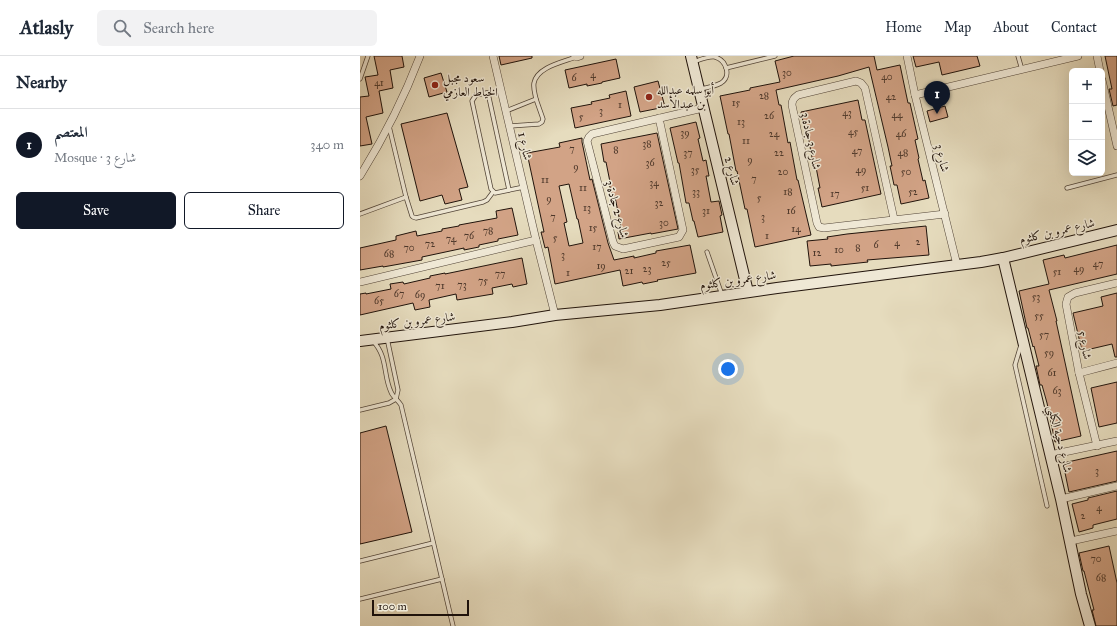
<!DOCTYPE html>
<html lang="en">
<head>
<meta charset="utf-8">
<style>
  body { margin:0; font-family:"IM FELL Great Primer",Amiri,serif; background:#f2f2f3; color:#1f2937 }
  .controls { position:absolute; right:12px; top:12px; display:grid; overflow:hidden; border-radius:6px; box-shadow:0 4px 16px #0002 }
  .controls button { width:36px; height:36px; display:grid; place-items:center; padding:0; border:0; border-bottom:1px solid #e0e1e3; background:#fff; color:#1f2937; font:20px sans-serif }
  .scale { position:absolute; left:12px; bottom:10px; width:97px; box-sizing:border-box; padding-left:4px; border:2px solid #20130b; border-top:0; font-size:11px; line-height:14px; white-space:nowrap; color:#20130b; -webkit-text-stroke:3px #efe8d5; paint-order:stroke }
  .you { position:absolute; left:368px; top:313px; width:14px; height:14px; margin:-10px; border:3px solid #fff; border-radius:50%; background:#1a73e8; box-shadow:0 0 0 6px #1a73e833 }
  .badge { display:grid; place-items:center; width:26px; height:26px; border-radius:50%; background:#111827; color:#fff; font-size:13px; font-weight:700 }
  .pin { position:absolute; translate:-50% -33px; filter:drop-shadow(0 1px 2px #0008) }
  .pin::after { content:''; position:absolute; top:21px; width:14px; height:12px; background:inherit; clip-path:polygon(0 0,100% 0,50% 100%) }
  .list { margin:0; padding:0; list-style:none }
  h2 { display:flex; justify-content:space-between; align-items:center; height:52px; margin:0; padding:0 16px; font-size:17px }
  h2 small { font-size:13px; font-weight:400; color:#747a83 }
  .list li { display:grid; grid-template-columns:26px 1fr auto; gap:12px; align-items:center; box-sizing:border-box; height:72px; padding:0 16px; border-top:1px solid #e0e1e3 }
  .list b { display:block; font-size:15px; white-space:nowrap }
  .list p { margin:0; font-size:13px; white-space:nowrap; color:#747a83 }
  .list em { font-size:13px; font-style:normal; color:#747a83 }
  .actions { display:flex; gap:8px; padding:12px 16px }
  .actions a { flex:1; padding:9px 0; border:1px solid #111827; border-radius:6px; text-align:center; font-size:14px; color:#111827 }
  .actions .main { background:#111827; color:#fff }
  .icon { flex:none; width:22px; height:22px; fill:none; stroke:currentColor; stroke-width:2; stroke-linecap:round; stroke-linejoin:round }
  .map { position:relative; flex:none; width:757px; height:570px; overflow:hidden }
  header { display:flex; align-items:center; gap:24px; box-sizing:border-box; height:56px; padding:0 20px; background:#fff; border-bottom:1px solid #e0e1e3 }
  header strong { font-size:19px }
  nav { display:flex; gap:22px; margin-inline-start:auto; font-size:14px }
  .search { width:280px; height:36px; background:#f2f2f3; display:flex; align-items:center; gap:10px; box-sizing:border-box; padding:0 14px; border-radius:6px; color:#747a83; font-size:15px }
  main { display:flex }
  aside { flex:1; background:#fff }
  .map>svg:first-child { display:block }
</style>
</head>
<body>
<header>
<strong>Atlasly</strong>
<div class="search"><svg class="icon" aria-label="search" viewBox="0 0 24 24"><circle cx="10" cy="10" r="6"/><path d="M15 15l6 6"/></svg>Search here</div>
<nav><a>Home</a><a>Map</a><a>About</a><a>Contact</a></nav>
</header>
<main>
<aside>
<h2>Nearby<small></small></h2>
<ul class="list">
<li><span class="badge">1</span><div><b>المعتصم</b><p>Mosque · شارع 3</p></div><em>340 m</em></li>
</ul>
<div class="actions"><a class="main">Save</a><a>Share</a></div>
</aside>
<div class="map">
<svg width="757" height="570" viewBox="0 0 757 570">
  <rect width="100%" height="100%" fill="#e6dcbe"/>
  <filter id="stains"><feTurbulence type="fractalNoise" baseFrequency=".005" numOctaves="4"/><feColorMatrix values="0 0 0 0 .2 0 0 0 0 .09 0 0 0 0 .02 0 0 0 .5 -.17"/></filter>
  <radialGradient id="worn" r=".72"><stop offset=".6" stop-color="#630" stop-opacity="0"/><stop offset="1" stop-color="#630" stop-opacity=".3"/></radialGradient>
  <g fill="#d2a386" stroke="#20130b" fill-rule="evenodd">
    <path d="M14 0H42L44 11 30 14 33 32 19 35 23 57 6 61 12 88 0 90V41L9 40 5 21 18 19Z"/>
    <path d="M139 0H172V2L141 9Z"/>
    <path d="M434 0H514L517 14 540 9 548 47H550L558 83 555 84 559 102 558 103 563 125 565 124 569 142 541 148 537 129H534L530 110H532L528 91 509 11 478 20 416 34 419 49H421L428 87 430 86 437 124H438L451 179 395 191 387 153H385L377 115H376L369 78H368L360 40 390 34V32L420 26 415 5Z"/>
    <path d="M553 0H617L620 10 582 19 579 6 556 11Z"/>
    <path d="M745 0H757V49L753 50 749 33H752Z"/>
    <path d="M256 3 260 22 242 26V27L227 30V28L209 32 205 14Z"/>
    <path d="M81 17 87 36 69 41 64 22Z"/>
    <path d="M298 25 305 51 280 56 274 31Z"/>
    <path d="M266 35 271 60 215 72 211 52 232 48 231 46 250 42 249 39Z"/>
    <path d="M498 44 502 64H505L521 138 462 151 458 132H460L456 111 454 112 447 75H445L441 56Z"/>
    <path d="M585 50 588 61 570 66 567 55Z"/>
    <path d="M87 57 108 131 99 133 102 144 85 148 82 139 60 145 41 68Z"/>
    <path d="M336 66 340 82 338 83 343 105 346 104 349 120H346L351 146 359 145 362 159 360 160 363 176 338 181 334 165H333L329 147H326L319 107H318L310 72Z"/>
    <path d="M297 77 318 173 291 178V177L259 183 258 176H262L255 141 252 142 249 126H250L246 106H244L241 88Z"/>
    <path d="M222 82V86L230 124 232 123 248 187 254 204 274 200V202L296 197V195L330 189 336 217 297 224 298 225 283 228 282 226 263 230 260 214 195 228 188 191 185 192 181 176H184L167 97 200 91 199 87ZM209 128 217 163H218L223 187 209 190 204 167 207 166 199 130Z"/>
    <path d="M152 152 158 179 138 183V185L119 189V191L104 194V192L62 201V204L23 211V210L0 214V192L36 184V180L56 175 57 180 82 175V173L99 170V169L137 162 136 155Z"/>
    <path d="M566 170 569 199 507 204 508 206 471 210V208L450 210 447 185 468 183 467 181 487 178Z"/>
    <path d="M757 189V218L689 234 697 265H696L721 380 695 386 687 347 682 329H680L676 310H679L674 290 673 291 668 272H667L659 235 689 228 683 204 704 199 705 202Z"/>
    <path d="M162 202 167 228 153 231 152 228 132 232 133 238 97 244 96 238 69 244 70 251 55 254 53 247 0 259V238L6 237V238L31 233 30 228 43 226 44 228 70 222V220L85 217V218Z"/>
    <path d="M757 237V301H755L752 288 722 295 713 257 743 250 741 241Z"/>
    <path d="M757 326V367L739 371 731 332Z"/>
    <path d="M26 370 52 476 0 488V377Z"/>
    <path d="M757 395V425L709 436 703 407Z"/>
    <path d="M757 435V463L733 469V472L719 476 712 448 728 444V442Z"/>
    <path d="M749 490 757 527V570H736L732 554H734L724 515H723L719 497Z"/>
  </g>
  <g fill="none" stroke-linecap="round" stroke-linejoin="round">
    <g stroke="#524538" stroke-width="5">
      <g id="lane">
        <path d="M658 0 662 14"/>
        <path d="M333 6C339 4 349 0 355 1 366 4 372 20 361 27 356 30 346 32 340 33"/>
        <path d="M366 12 415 0"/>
        <path d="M0 23 8 0"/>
        <path d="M141 34 116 39 112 45 131 133 135 137 164 131"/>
        <path d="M128 37 149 134"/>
        <path d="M176 43C175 38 173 32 174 27 177 11 203 6 216 1"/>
        <path d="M146 55 176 43 183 63 182 66 179 68 150 70"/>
        <path d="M707 132 757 119"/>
        <path d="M46 141 52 160 53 161 56 162 123 146 127 144 133 136"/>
        <path d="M0 158 46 141 29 70"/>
        <path d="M347 196 362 239"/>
        <path d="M13 285C28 301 23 319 31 336 33 341 38 344 41 349L93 570"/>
        <path d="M661 289 655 309 687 450"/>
        <path d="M0 354 29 347 36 343 38 334 27 282"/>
        <path d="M0 505 73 487"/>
        <path d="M0 543 82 523"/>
      </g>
    </g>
    <g stroke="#524538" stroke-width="8">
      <g id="street">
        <path d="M133 0 176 184 195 259"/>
        <path d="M215 0 217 1 220 0"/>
        <path d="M547 0 555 39 597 209"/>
        <path d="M737 0 740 15"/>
        <path d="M742 24 757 90"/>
        <path d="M555 39 718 0"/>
        <path d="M299 62 323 174 319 181 263 193 255 190 253 186 227 85 229 81 232 78 343 52"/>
        <path d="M0 120C23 83 44 42 60 0"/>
        <path d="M534 163 505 32 501 27 496 25 438 39C434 42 432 44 432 49L457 167 459 171 464 172 585 158"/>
        <path d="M0 226 176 184"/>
        <path d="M719 317 757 307"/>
        <path d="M737 390 719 317 706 248 708 241 715 237 757 227"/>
        <path d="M690 399 757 385"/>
        <path d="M701 443 757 430"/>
        <path d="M711 485 757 475"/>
      </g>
    </g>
    <g stroke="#20130b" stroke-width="12">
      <g id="secondary">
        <path d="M331 0 388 236"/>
        <path d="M643 202 701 443 721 538 730 570"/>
        <path d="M0 285 152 266 195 259 300 249 417 232 621 206 643 202 757 174"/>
      </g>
    </g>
    <use href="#lane" stroke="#efe8d5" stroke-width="3.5"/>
    <use href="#street" stroke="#efe8d5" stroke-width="7"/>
    <use href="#secondary" stroke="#efe8d5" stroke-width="10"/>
  </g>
  <g fill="#8f2418" stroke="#efe8d5" stroke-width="1.5">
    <circle cx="75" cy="29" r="4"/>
    <circle cx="289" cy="41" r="4"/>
  </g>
  <g text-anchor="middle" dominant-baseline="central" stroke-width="3" stroke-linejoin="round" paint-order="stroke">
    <g font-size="10" fill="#4c372a">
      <text x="427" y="17">30</text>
      <text x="233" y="19">4</text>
      <text x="527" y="21">40</text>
      <text x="214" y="22">6</text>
      <text x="19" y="27">41</text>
      <text x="404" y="40">28</text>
      <text x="531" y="41">42</text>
      <text x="376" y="47">15</text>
      <text x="260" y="49">1</text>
      <text x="241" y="55">3</text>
      <text x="487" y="57">43</text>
      <text x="537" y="59">44</text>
      <text x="409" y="60">26</text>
      <text x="221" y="61">5</text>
      <text x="381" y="66">13</text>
      <text x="493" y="76">45</text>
      <text x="325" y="77">39</text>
      <text x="414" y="78">24</text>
      <text x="541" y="78">46</text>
      <text x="386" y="85">11</text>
      <text x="287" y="88">38</text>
      <text x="212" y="93">7</text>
      <text x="256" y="94">8</text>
      <text x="497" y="95">47</text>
      <text x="328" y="97">37</text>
      <text x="419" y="97">22</text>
      <text x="543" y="97">48</text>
      <text x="390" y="104">9</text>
      <text x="290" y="107">36</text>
      <text x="216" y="111">9</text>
      <text x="335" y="114">35</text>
      <text x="501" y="114">49</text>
      <text x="423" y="116">20</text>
      <text x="546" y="116">50</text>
      <text x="394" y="123">7</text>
      <text x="185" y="124">11</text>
      <text x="294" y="127">34</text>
      <text x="223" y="132">11</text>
      <text x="505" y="132">51</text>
      <text x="336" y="136">33</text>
      <text x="428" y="136">18</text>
      <text x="553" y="136">52</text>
      <text x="475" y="138">17</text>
      <text x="399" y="142">5</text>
      <text x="189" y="143">9</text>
      <text x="299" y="147">32</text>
      <text x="227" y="152">13</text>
      <text x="346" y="155">31</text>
      <text x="431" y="155">16</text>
      <text x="193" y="161">7</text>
      <text x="403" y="161">3</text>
      <text x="304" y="167">30</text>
      <text x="233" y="172">15</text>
      <text x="436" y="173">14</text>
      <text x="128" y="175">78</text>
      <text x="109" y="180">76</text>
      <text x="407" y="180">1</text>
      <text x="195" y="182">5</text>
      <text x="91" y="183">74</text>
      <text x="558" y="186">2</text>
      <text x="537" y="187">4</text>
      <text x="70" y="188">72</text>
      <text x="516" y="189">6</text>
      <text x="237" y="191">17</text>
      <text x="49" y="192">70</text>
      <text x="498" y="192">8</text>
      <text x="479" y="194">10</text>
      <text x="457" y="197">12</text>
      <text x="29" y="198">68</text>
      <text x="203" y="199">3</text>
      <text x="306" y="207">25</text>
      <text x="738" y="208">47</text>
      <text x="241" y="210">19</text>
      <text x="287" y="213">23</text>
      <text x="719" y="213">49</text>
      <text x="269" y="215">21</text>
      <text x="697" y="216">51</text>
      <text x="208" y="217">1</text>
      <text x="140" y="218">77</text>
      <text x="123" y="225">75</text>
      <text x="102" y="229">73</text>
      <text x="80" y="230">71</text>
      <text x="39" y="238">67</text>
      <text x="60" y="239">69</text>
      <text x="676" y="241">53</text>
      <text x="19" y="245">65</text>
      <text x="679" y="260">55</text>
      <text x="684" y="279">57</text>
      <text x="689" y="297">59</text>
      <text x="692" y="317">61</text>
      <text x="697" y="335">63</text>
      <text x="737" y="415">3</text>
      <text x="739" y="452">4</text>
      <text x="723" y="460">2</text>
      <text x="736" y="503">70</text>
      <text x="741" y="522">68</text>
    </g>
    <g font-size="12" fill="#20130b" stroke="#efe8d5" text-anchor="start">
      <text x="83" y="22">سعود مجبل<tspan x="83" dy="14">الخياط العازمي</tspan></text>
      <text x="297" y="34">أبو سلمه عبدالله<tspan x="297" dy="14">بن عبدالأسد</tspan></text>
    </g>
    <g font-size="12" fill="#20130b" stroke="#efe8d5">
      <text transform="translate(451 85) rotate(78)">شارع 3 جادة 3</text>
      <text transform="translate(165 90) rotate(77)">شارع 1</text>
      <text transform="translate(582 102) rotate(76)">شارع 3</text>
      <text transform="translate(372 115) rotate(76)">شارع 2</text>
      <text transform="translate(257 153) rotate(74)">شارع 2 جادة 3</text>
      <text transform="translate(697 175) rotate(-13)">شارع عمرو بن كلثوم</text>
      <text transform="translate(378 224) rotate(-8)">شارع عمرو بن كلثوم</text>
      <text transform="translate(57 265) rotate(-7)">شارع عمرو بن كلثوم</text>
      <text transform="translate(725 289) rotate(79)">شارع 5</text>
      <text transform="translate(700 383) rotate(76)">شارع دحية الكلبي</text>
    </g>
  </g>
  <rect width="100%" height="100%" filter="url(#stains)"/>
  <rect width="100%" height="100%" fill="url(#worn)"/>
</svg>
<div class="controls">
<button>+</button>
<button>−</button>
<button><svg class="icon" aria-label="layers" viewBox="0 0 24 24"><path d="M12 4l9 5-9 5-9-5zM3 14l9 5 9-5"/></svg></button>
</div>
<div class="scale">100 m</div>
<div class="you"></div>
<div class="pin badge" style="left:577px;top:58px">1</div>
</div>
</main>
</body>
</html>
